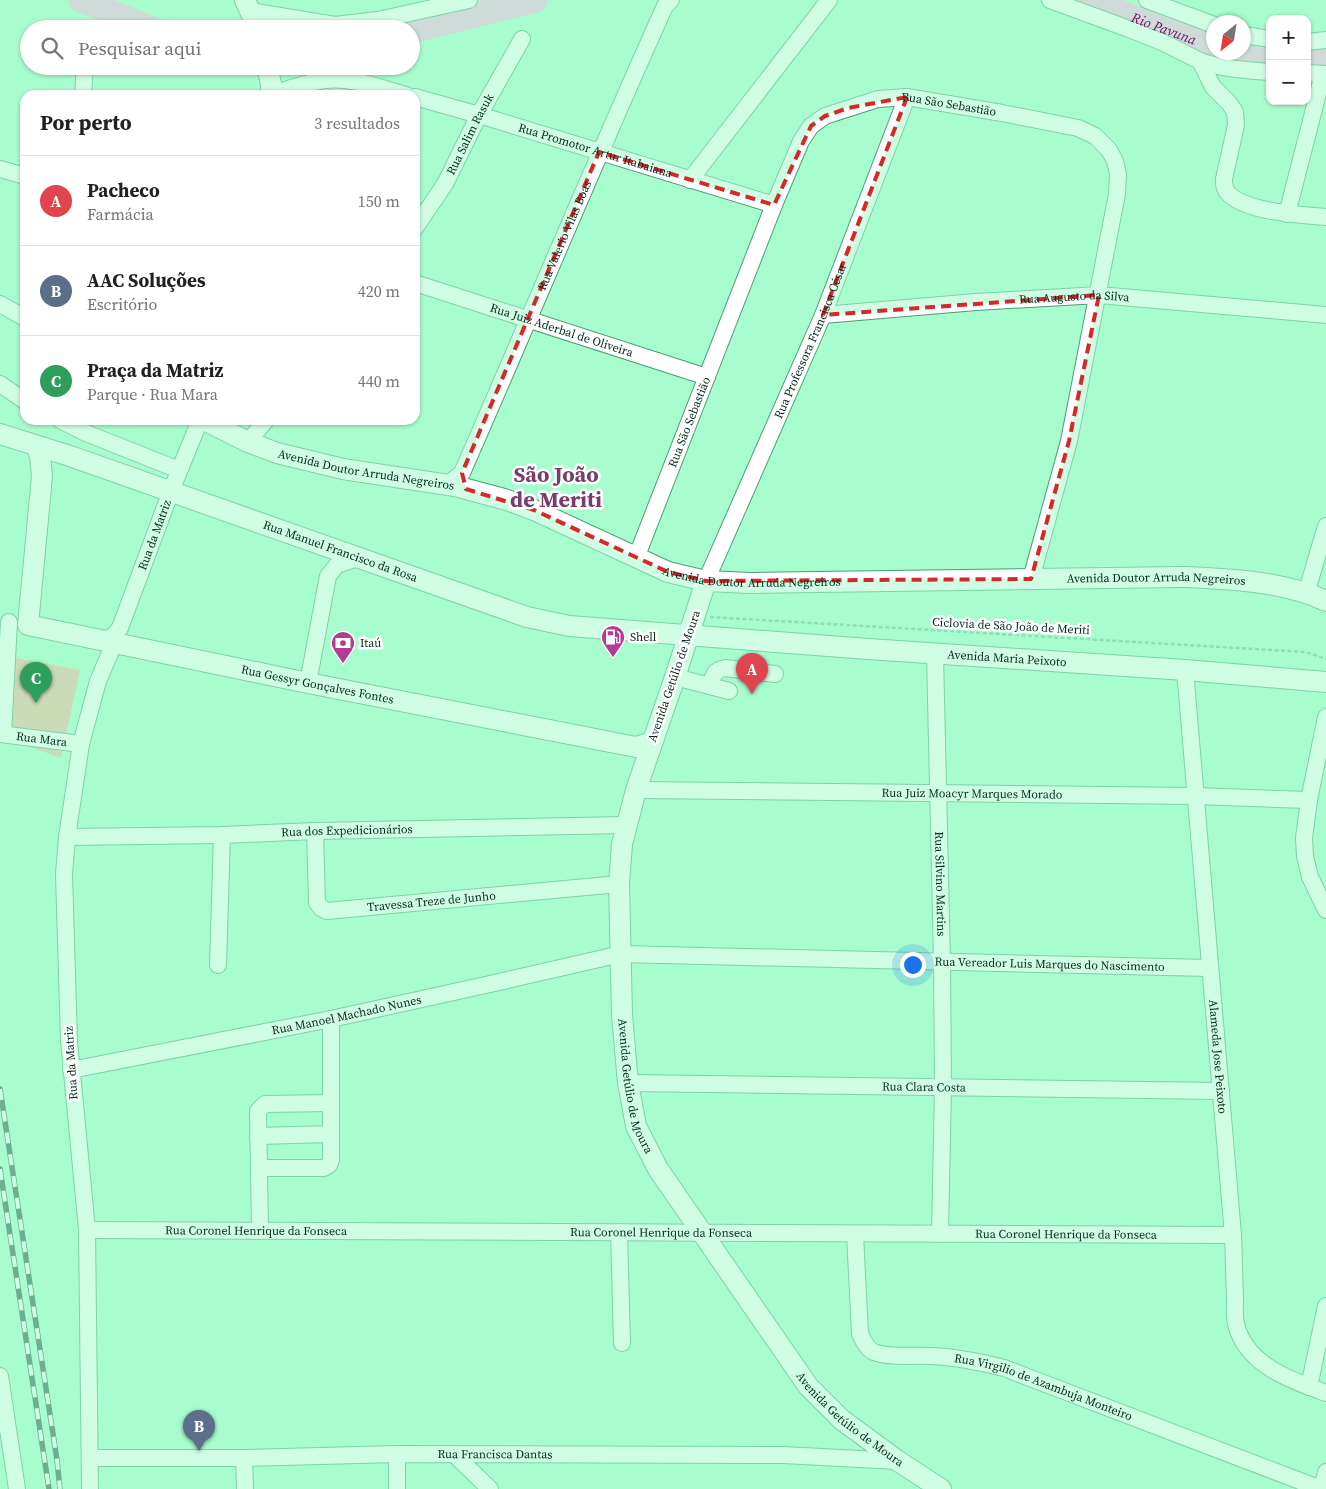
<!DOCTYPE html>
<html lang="pt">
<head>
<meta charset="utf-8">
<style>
  body { margin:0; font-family:"Source Serif 4",serif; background:#f2f2f2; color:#202124 }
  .controls { position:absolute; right:15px; top:15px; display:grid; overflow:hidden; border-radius:10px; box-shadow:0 1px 4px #0004 }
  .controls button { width:45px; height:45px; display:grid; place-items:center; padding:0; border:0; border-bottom:1px solid #e0e0e0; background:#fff; color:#202124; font:25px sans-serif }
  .compass { position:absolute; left:1206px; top:15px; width:45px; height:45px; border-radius:50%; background:#fff; box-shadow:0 1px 4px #0004; rotate:210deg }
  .you { position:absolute; left:912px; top:964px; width:18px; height:18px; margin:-12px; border:4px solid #fff; border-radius:50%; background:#1a73e8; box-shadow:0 0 0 8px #1a73e833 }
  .badge { display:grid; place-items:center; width:32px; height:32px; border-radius:50%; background:#b45309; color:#fff; font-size:16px; font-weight:700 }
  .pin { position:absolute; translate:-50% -41px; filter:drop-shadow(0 1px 2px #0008) }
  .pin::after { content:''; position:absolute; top:26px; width:18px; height:15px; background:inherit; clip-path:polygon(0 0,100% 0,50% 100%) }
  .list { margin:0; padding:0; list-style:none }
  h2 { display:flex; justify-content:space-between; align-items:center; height:65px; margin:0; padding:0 20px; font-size:21px }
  h2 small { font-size:16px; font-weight:400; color:#757577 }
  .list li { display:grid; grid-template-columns:32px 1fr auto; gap:15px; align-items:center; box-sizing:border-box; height:90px; padding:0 20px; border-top:1px solid #e0e0e0 }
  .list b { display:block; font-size:19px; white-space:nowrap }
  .list p { margin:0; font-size:16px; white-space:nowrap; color:#757577 }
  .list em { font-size:16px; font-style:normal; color:#757577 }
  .icon { flex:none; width:28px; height:28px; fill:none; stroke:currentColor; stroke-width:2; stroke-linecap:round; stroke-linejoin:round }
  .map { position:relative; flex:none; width:1326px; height:1489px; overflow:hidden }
  .search { position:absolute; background:#fff; box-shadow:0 1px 4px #0004; left:20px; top:20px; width:400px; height:55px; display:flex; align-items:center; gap:12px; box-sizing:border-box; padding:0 18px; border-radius:28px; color:#757577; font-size:19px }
  .panel { position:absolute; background:#fff; box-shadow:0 1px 4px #0004; left:20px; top:90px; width:400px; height:335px; border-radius:15px }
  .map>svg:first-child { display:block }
</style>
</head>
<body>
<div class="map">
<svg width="1326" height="1489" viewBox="0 0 1326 1489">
  <rect width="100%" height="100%" fill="#a8fdcf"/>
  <path fill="#f9b29a" d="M0 655 80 670 61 758 0 736Z"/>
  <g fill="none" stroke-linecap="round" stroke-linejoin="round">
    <g stroke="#fdb2e4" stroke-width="25">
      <path d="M81 0 153 29"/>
      <path id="s1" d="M1087 0 1214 47"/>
      <path d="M411 31 535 0"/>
      <path d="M1228 52 1259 60 1270 61"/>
      <path d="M1307 63 1326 62"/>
    </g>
    <g stroke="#4a9e74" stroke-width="18">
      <g id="minor">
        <path d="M1050 0 1129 29 1164 43 1200 61 1213 87 1229 103 1235 112 1236 125 1224 179C1224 184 1224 189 1228 193 1244 212 1302 215 1326 217"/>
        <path d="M1147 0 1214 25"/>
        <path d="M251 11 335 25 378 20 469 0"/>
        <path d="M1244 35 1270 39"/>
        <path d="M1307 42 1326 40"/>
        <path d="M1200 61C1223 69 1245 70 1270 72"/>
        <path d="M1307 73 1326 74"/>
        <path d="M272 94C289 89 308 82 325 80 352 77 380 88 406 95"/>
        <path d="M83 95 85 66"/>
        <path id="s2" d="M415 97 479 115 774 205"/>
        <path d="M0 169 25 176"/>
        <path d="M690 180 829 0"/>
        <path d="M1287 214 1323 74"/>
        <path id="s3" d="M415 228 445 184 479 115 522 39"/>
        <path id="s4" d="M415 283 707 377"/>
        <path d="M0 304 25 318"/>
        <path id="s5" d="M823 315 976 302 1099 295 1326 315"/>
        <path d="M0 384 25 401"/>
        <path d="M60 420 86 433 179 470"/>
        <path d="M248 442 266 420"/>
        <path id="s6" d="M447 485 462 473C530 318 595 161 665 6L671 0"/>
        <path id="s7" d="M636 558 774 205 801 141 811 126 825 116 878 99 907 97 1002 113 1078 128 1095 136 1109 150 1115 161 1118 174 1117 194 1069 441 1031 579"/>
        <path id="s8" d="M706 581 823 315 907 97"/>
        <path d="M1306 594 1326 526"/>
        <path id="s9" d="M102 641 113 636 120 628 171 491 200 420"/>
        <path id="s10" d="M935 654 942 962 943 1087 940 1234"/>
        <path id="s11" d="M1185 670 1233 1235C1234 1256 1234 1276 1235 1297 1235 1305 1234 1315 1236 1324 1246 1365 1290 1380 1326 1393"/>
        <path d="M675 677 729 691"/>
        <path d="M308 683 328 576 337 565 358 558"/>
        <path d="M710 686C713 676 714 670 725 668L775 674"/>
        <path d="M1326 717 1309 800 1304 838 1305 856 1310 877 1326 910"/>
        <path id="s12" d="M0 734 81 744"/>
        <path d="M3 734 9 622"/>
        <path id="s13" d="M636 790 1195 796 1309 800"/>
        <path id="s14" d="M315 831 317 903 321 908 327 911 619 884"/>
        <path id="s15" d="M67 837 222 835 315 831 626 825"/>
        <path d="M218 965 222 835"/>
        <path id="s16" d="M71 1070 331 1019 490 984 621 954 1209 968"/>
        <path id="s17" d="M628 1083 1221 1091"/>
        <path d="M258 1136 331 1134"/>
        <path d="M259 1168H324L329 1165 331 1160V1019"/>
        <path id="s18" d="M87 1230 1233 1235"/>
        <path d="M260 1231 258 1111 265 1104 331 1103"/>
        <path d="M619 1232 622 1343"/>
        <path id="s19" d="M855 1234 860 1334C863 1340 867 1349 874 1352 888 1358 916 1355 932 1356 956 1357 980 1362 1004 1368L1321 1489"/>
        <path d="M0 1376 17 1489"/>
        <path d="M1309 1387 1326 1306"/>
        <path d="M454 1454 490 1489"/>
        <path id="s20" d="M91 1458H244L397 1454 783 1455 898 1461"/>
        <path d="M244 1458 245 1489"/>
        <path d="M90 1489 87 1230 69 1041 64 874 67 837 81 744 98 681 114 644"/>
        <path d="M397 1489V1454"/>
        <path d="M1322 1489 1326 1472"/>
      </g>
    </g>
    <g stroke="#4a9e74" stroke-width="22">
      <g id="major">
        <path d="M245 0 258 29"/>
        <path d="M267 66 271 84V95"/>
        <path id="s21" d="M204 420 248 442 277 453 343 469 455 486 504 499 534 510 668 572 706 581 750 583 1182 577C1229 579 1283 581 1326 601"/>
        <path id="s22" d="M0 434 70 456 527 617 569 626 868 649 1185 670 1326 682"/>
        <path id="s23" d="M36 446 40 456 42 476 28 625 308 683 636 747 652 742"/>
        <path id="s24" d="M706 581 675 677 636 790 622 844 619 884 622 1015 628 1083 636 1126 658 1169 808 1386 842 1420 898 1461 941 1489"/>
      </g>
    </g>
    <path stroke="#72b893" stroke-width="2.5" stroke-dasharray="4 2.5" stroke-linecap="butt" d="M710 617 1306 652 1326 659"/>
    <use href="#minor" stroke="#fff" stroke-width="16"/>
    <use href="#major" stroke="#fff" stroke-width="20"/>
    <g stroke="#22503a" stroke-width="5.5">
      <g id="rail">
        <path d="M0 1089 57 1460 60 1489"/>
        <path d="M0 1169 49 1489"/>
      </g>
    </g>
    <use href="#rail" stroke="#fff" stroke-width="4" stroke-dasharray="11" stroke-linecap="butt"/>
  </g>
  <path d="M0 0H1326V1489H0ZM907 97 823 315 1099 295 1069 441 1031 579 706 581 668 572 534 510 466 489 462 473 599 152 774 205 811 126 825 116 848 108Z" fill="#a8fdcf" fill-opacity=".55" fill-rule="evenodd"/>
  <path fill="none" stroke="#d62828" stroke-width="4" stroke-dasharray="10 6" stroke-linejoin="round" d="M907 97 823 315 1099 295 1069 441 1031 579 706 581 668 572 534 510 466 489 462 473 599 152 774 205 811 126 825 116 848 108Z"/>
  <defs>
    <g id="fuel-pin" transform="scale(1.25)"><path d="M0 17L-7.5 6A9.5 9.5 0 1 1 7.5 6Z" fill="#b33d94" stroke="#fff"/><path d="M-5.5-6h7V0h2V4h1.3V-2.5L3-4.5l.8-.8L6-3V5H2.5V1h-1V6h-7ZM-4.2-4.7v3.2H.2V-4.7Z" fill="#fff"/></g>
    <g id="bank-pin" transform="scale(1.25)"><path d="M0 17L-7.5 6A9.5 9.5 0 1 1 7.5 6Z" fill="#b33d94" stroke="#fff"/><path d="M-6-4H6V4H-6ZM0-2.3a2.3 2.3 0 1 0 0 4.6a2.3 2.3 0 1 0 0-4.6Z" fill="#fff"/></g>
  </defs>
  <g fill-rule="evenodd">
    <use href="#fuel-pin" x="613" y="637"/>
    <use href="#bank-pin" x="343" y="643"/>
  </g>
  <g text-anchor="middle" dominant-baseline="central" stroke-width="5" stroke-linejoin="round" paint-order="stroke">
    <g font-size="12" fill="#052a19" stroke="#fff">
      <text stroke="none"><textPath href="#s7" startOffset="611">Rua São Sebastião</textPath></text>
      <text stroke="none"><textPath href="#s3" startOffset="109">Rua Salim Rasuk</textPath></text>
      <text stroke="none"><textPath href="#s2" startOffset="188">Rua Promotor Artur Itabaiana</textPath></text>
      <text stroke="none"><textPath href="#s6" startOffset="278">Rua Valerio Vilas Boas</textPath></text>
      <text stroke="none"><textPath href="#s5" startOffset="252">Rua Augusto da Silva</textPath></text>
      <text stroke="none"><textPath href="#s4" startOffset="154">Rua Juiz Aderbal de Oliveira</textPath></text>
      <text stroke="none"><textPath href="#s8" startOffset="262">Rua Professora Francisca César</textPath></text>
      <text stroke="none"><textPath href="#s7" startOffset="146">Rua São Sebastião</textPath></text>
      <text stroke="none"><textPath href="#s21" startOffset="171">Avenida Doutor Arruda Negreiros</textPath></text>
      <text stroke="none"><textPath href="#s9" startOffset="122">Rua da Matriz</textPath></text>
      <text stroke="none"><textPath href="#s22" startOffset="360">Rua Manuel Francisco da Rosa</textPath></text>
      <text stroke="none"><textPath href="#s21" startOffset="576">Avenida Doutor Arruda Negreiros</textPath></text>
      <text stroke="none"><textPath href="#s21" startOffset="981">Avenida Doutor Arruda Negreiros</textPath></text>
      <text transform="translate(1011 626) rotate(3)">Ciclovia de São João de Meriti</text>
      <text stroke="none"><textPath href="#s22" startOffset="1040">Avenida Maria Peixoto</textPath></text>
      <text transform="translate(674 676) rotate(-71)">Avenida Getúlio de Moura</text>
      <text stroke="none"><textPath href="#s23" startOffset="476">Rua Gessyr Gonçalves Fontes</textPath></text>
      <text stroke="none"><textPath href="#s12" startOffset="42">Rua Mara</textPath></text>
      <text stroke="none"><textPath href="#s13" startOffset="336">Rua Juiz Moacyr Marques Morado</textPath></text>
      <text stroke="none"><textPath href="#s15" startOffset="280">Rua dos Expedicionários</textPath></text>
      <text stroke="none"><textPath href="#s10" startOffset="230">Rua Silvino Martins</textPath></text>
      <text stroke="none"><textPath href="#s14" startOffset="190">Travessa Treze de Junho</textPath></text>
      <text stroke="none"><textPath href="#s16" startOffset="991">Rua Vereador Luis Marques do Nascimento</textPath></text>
      <text stroke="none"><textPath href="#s16" startOffset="281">Rua Manoel Machado Nunes</textPath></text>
      <text stroke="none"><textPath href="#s11" startOffset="388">Alameda Jose Peixoto</textPath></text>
      <text transform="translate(71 1063) rotate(-94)">Rua da Matriz</text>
      <text stroke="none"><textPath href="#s24" startOffset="520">Avenida Getúlio de Moura</textPath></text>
      <text stroke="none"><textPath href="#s17" startOffset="296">Rua Clara Costa</textPath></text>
      <text stroke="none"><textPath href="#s18" startOffset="169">Rua Coronel Henrique da Fonseca</textPath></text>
      <text stroke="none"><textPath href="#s18" startOffset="574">Rua Coronel Henrique da Fonseca</textPath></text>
      <text stroke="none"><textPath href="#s18" startOffset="979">Rua Coronel Henrique da Fonseca</textPath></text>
      <text stroke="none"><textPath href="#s19" startOffset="298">Rua Virgilio de Azambuja Monteiro</textPath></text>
      <text stroke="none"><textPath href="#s24" startOffset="925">Avenida Getúlio de Moura</textPath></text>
      <text stroke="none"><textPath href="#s20" startOffset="404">Rua Francisca Dantas</textPath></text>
    </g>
    <g font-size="12" fill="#052a19" stroke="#fff" text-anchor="start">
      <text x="630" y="637">Shell</text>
      <text x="360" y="643">Itaú</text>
    </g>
    <g font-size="14" font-style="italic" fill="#7b0c63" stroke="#fff">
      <text stroke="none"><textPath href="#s1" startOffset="82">Rio Pavuna</textPath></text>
    </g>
    <g font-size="22" font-weight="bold" fill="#793d67" stroke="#fff">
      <text x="556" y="474">São João<tspan x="556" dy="25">de Meriti</tspan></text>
    </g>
  </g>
</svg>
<div class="controls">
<button>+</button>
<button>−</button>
</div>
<svg class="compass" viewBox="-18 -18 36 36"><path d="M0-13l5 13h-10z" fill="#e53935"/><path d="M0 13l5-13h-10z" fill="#757577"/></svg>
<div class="you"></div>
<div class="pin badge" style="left:752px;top:694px;background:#e0444e">A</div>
<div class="pin badge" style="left:199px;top:1451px;background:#5c6f8a">B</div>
<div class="pin badge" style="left:36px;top:703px;background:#2e9e5b">C</div>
<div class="search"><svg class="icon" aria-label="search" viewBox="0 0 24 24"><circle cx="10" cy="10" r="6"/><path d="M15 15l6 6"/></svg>Pesquisar aqui</div>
<section class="panel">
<h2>Por perto<small>3 resultados</small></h2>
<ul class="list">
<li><span class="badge" style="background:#e0444e">A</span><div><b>Pacheco</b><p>Farmácia</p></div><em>150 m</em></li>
<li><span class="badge" style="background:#5c6f8a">B</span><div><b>AAC Soluções</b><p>Escritório</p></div><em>420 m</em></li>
<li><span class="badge" style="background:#2e9e5b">C</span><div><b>Praça da Matriz</b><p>Parque · Rua Mara</p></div><em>440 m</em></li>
</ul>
</section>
</div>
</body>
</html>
